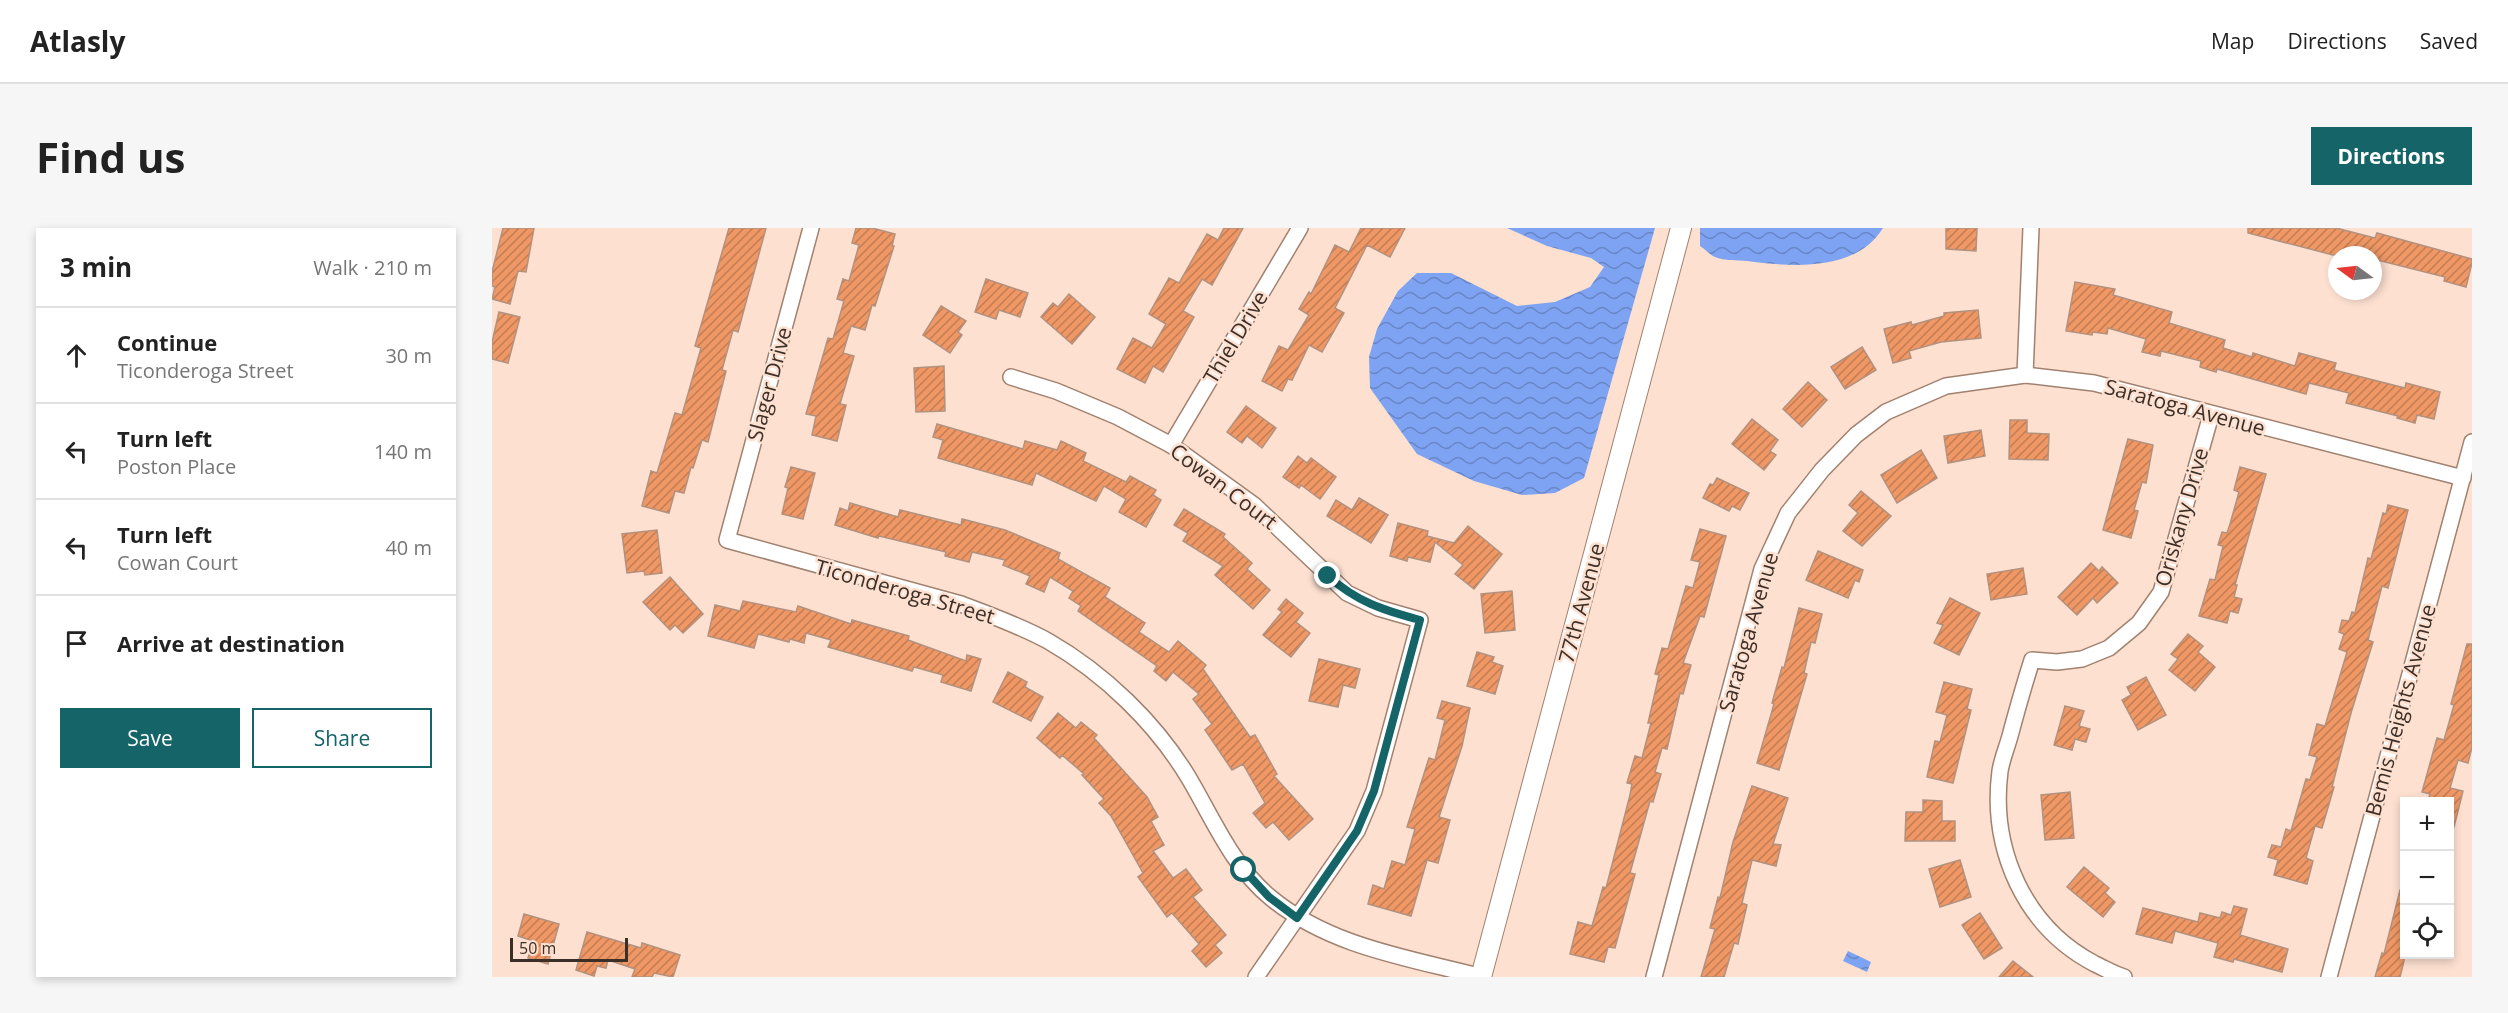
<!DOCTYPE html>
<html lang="en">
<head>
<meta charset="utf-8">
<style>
  body { margin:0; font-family:"Open Sans",sans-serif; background:#f6f6f6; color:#222 }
  .controls { position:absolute; right:18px; bottom:18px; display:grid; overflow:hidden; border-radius:0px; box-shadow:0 3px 9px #0003 }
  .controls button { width:54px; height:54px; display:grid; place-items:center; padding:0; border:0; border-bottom:2px solid #e0e0e0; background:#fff; color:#222; font:30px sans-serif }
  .compass { position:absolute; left:1836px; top:18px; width:54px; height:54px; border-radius:50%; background:#fff; box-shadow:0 3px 9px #0003; rotate:285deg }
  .scale { position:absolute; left:18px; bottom:15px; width:118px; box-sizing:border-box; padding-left:6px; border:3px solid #3c2f27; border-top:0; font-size:16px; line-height:21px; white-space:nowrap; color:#3c2f27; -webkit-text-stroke:4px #fde0d0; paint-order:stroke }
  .stop { position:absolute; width:18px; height:18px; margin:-14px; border:4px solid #146468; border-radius:50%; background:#fff }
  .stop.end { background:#146468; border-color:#fff; box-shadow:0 2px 6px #0008 }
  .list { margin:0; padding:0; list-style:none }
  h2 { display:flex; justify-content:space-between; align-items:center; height:78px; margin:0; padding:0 24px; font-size:26px }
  h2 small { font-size:20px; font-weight:400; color:#767676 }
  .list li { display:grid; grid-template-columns:39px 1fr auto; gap:18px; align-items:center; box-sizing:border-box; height:96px; padding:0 24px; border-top:2px solid #e0e0e0 }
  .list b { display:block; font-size:22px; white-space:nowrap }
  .list p { margin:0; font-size:20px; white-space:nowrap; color:#767676 }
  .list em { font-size:20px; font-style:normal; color:#767676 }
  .actions { display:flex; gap:12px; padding:18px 24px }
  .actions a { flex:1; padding:14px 0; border:2px solid #146468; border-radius:0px; text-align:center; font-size:21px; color:#146468 }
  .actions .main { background:#146468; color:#fff }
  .icon { flex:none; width:33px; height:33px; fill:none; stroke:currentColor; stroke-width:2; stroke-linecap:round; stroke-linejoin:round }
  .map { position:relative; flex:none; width:1980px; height:749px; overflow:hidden; border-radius:0px }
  header { display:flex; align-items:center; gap:36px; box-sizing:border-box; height:84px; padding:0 30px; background:#fff; border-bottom:2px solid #e0e0e0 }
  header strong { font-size:28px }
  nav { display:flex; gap:33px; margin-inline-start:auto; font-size:21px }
  .intro { display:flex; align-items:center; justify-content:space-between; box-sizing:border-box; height:144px; padding:0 36px }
  h1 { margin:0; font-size:42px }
  .button { padding:15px 27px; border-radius:0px; background:#146468; color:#fff; font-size:21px; font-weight:700 }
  main { display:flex; gap:36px; padding:0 36px }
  aside { flex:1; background:#fff; border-radius:0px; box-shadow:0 3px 9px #0003 }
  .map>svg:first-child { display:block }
</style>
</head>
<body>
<header>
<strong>Atlasly</strong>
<nav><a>Map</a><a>Directions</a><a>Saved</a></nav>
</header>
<div class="intro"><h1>Find us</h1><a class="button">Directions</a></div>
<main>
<aside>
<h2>3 min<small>Walk · 210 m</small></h2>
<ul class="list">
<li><svg class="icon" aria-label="ahead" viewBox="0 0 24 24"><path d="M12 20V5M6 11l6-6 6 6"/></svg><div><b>Continue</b><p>Ticonderoga Street</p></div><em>30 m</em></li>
<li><svg class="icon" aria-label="left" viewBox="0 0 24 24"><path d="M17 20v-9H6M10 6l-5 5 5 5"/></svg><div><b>Turn left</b><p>Poston Place</p></div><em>140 m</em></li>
<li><svg class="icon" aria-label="left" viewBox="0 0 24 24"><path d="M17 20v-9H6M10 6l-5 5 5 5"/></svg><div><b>Turn left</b><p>Cowan Court</p></div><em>40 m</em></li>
<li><svg class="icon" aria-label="arrive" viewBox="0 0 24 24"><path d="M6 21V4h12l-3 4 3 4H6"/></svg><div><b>Arrive at destination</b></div></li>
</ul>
<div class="actions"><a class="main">Save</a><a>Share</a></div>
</aside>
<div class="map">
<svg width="1980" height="749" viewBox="0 0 1980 749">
  <defs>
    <pattern id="water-waves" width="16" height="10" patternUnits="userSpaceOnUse" patternTransform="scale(1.5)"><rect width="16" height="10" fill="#7ea3f3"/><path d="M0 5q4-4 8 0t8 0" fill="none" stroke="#6885c5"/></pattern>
    <pattern id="building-hatch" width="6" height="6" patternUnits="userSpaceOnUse" patternTransform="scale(1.5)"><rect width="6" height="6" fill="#ef9865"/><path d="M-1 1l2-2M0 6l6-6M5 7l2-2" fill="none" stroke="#c37c53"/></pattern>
  </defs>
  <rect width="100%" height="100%" fill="#fde0d0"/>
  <g fill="url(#water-waves)">
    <path d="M1015 0H1163L1092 250 1063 265 1030 267 982 253 925 226 878 160 877 129 885 101 906 63 925 45H959L1025 78 1063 74 1098 59 1112 39 1099 30 1055 18Z"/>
    <path d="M1208 0H1391C1364 44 1300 39 1255 33 1246 32 1232 33 1223 29 1218 27 1213 21 1208 18Z"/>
    <path d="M1356 723 1379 734 1375 744 1351 733Z"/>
  </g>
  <g fill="url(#building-hatch)" stroke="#b2917f" stroke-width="1.5">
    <path d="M11 0H42L34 44 26 43 18 76 0 71 3 59 0 58V44Z"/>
    <path d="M237 0H274L246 104 241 102 230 142 234 143 216 214 210 212 201 240 199 239 192 265 183 263 177 285 150 278 159 243 165 245 183 185 190 187 209 120 203 118Z"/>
    <path d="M364 0H380L403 6 400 18H402L383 78 380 77 373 102 359 98 351 125 362 128 348 176 354 177 345 213 320 207 324 188 314 186 336 110 341 111 352 73 345 71 351 51 357 53 367 17 360 15Z"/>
    <path d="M732 0H751L720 57 710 51 691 83 702 89 671 144 661 138 653 155 625 141 641 110 660 120 674 96 657 86 677 50 687 55 715 6 726 12Z"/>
    <path d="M869 0H913L898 29 875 17 843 80 852 85 830 124 817 117 800 152 796 151 790 163 770 153 787 118 796 122 817 87 807 81 817 64 819 66 843 17 857 24Z"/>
    <path d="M1454 0H1485L1484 23 1454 21Z"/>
    <path d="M1756 0H1844L1883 10 1885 5 1980 31V35L1974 59 1952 53 1953 49 1881 31V27H1841L1756 5Z"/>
    <path d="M494 51 536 65 528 89 507 82 504 91 483 84Z"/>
    <path d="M1583 54 1623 61 1621 67 1680 84 1677 95 1733 112 1731 120 1760 129 1761 125 1803 138 1807 125 1844 135 1842 142 1913 160 1914 155 1948 164 1942 191 1925 187 1923 195 1905 190 1906 188 1854 175 1857 165 1817 155 1814 166 1725 141 1724 144 1708 139 1709 133 1669 123 1668 128 1650 124 1654 111 1616 100 1615 106 1601 104 1600 107 1574 103Z"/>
    <path d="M577 66 603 89 580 116 549 89 561 75 566 79Z"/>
    <path d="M449 78 474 93 466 104 470 107 458 125 431 107Z"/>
    <path d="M1486 82 1489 110 1449 114 1417 123 1419 130 1401 135 1392 101 1419 94 1420 97 1452 88V85Z"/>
    <path d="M7 84 28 89 16 135 0 131V114Z"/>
    <path d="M1370 119 1384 142 1353 161 1339 139Z"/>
    <path d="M452 138 453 183 424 184 422 140Z"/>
    <path d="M1316 154 1335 172 1310 199 1291 181Z"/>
    <path d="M754 178 784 200 770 220 755 208 750 215 735 204Z"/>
    <path d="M1260 191 1286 212 1278 223 1284 227 1272 242 1240 216Z"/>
    <path d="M1518 192H1535V205L1557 206 1556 232 1517 231Z"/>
    <path d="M445 196 531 221 533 213 565 222 569 213 594 225 591 233 634 254 638 248 664 262 661 267 669 272 654 299 627 284 634 271 612 258 604 273 544 245 540 257 446 230 451 212 441 209Z"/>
    <path d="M1489 202 1493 228 1456 235 1452 208Z"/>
    <path d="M1636 211 1661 217 1654 255 1650 254 1642 282 1646 283 1639 310 1611 302Z"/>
    <path d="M1429 222 1445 250 1405 275 1389 247Z"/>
    <path d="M806 228 815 235 819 230 844 249 828 271 809 257 807 260 791 249Z"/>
    <path d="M299 239 323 245 311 291 290 286 296 260 293 259Z"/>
    <path d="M1748 239 1774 246 1743 357H1745L1742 369 1750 371 1746 385 1738 383 1735 395 1707 388 1718 351 1723 352 1731 318 1726 317 1730 304 1735 305 1738 296 1747 264 1742 262Z"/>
    <path d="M1225 250 1257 265 1248 282 1240 278 1237 283 1211 270 1218 256 1221 257Z"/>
    <path d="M1369 263 1399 288 1370 318 1351 303 1366 285 1357 277Z"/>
    <path d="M867 270 896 287 879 315 835 288 844 272 860 282Z"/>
    <path d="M358 275 406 289 408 282 469 297 470 291 513 302 568 325 566 331 618 360 613 369 653 395 647 404 677 424 686 413 714 437 711 441 758 509 763 507 785 546 782 548 821 591 797 612 781 594 774 600 761 585 773 575 751 536 740 542 713 502 720 496 701 471 707 466 681 444 674 453 662 443 665 438 586 383 589 378 577 370 581 363 558 349 552 364 534 356 538 348 511 337 513 332 480 324 477 334 453 328 454 324 387 308 386 310 343 297 348 280 356 283Z"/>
    <path d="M1896 277 1916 282 1896 360 1890 358 1876 412 1881 414 1859 485 1840 559H1842L1830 600 1823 598 1814 630 1821 633 1815 656 1782 647 1786 632 1776 629 1780 617 1789 619 1794 601 1799 603 1814 551 1818 552 1825 529 1817 527 1825 496 1833 498 1855 424 1847 421 1852 406 1847 404 1850 392 1857 393 1860 384 1863 385 1876 330 1879 331 1891 285 1894 286Z"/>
    <path d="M692 281 733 306 731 309 760 335 755 341 778 362 761 381 723 347 731 338 691 313 696 305 682 297Z"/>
    <path d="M906 295 936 303 935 308 962 315 976 298 1010 326 982 361 963 346 971 337 943 314 938 334 916 329 915 333 898 328Z"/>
    <path d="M1208 301 1234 308 1212 389 1208 388 1191 435 1199 437 1191 466 1188 465 1175 521 1170 520 1163 544 1169 546 1161 574 1158 573 1138 645 1143 646 1123 720 1116 719 1112 734 1078 726 1086 694 1100 698 1111 659 1114 660 1138 567 1140 556 1135 555 1143 528 1150 530 1159 495H1156L1167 447 1163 446 1170 420 1176 421 1194 358 1201 360 1208 334 1199 332Z"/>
    <path d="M165 302 170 345 153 347 152 343 135 345 130 306Z"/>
    <path d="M1326 323 1371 342 1367 354 1363 352 1356 370 1314 352Z"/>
    <path d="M1599 335 1607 343 1610 339 1626 355 1605 375 1601 370 1585 387 1566 369Z"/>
    <path d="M1531 340 1535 366 1499 372 1495 346Z"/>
    <path d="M178 349 211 386 191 405 183 397 178 402 151 374Z"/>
    <path d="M1020 363 1023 402 993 405 989 366Z"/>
    <path d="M1458 370 1488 385 1467 427 1442 415 1451 397 1445 395Z"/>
    <path d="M794 371 811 385 804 394 818 405 799 429 771 407 790 384 786 381Z"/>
    <path d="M251 373 304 384 306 378 359 396 360 392 417 408 416 412 474 433 475 427 489 431 479 463 449 454 451 447 422 439 420 443 336 419 339 412 314 405 312 415 298 411 297 414 266 406 262 420 216 408 223 377 248 383Z"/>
    <path d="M1307 380 1330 386 1323 415 1319 414 1312 445 1315 446 1287 542 1265 535 1282 476 1280 475 1290 439 1292 440Z"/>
    <path d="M1696 406 1711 418 1706 424 1723 439 1703 463 1677 442 1686 431 1679 426Z"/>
    <path d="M1975 416H1980V519L1976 535 1966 532 1958 560 1971 563 1962 599H1958V573H1936L1938 566 1930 564 1945 510 1952 512 1962 477 1959 476Z"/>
    <path d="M985 424 1002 429 1000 434 1011 438 1003 466 975 458Z"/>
    <path d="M827 431 868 441 863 460 851 457 846 479 817 473Z"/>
    <path d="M516 444 535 454 533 459 551 469 539 493 501 474Z"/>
    <path d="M1654 449 1674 487 1646 502 1630 472 1639 467 1635 459Z"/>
    <path d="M1452 454 1480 461 1475 481 1479 482 1461 555 1435 549 1443 513 1448 514 1455 487 1444 484Z"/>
    <path d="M950 473 978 480 970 518 947 589 958 592 946 635 935 632 919 688 876 676 881 657 892 661 900 633 913 637 923 601 915 599 937 530 943 532 953 492 945 490Z"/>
    <path d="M1573 478 1592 483 1587 498 1598 501 1594 514 1583 511 1580 522 1562 517Z"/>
    <path d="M566 485 584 500 589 494 605 507 602 510 655 569 666 589 659 593 672 617 661 623 681 650 694 641 710 662 701 669 734 707 723 717 730 725 714 739 700 723 707 716 680 685 675 689 646 649 651 645 619 588 607 575 612 571 590 547 592 546 570 527 568 530 545 510Z"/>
    <path d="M1260 558 1296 570 1281 616 1289 617 1284 638 1260 632 1250 675 1255 677 1246 716 1242 715 1232 749H1209L1223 701 1218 700 1226 669 1228 670 1241 614Z"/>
    <path d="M1578 564 1582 610 1553 612 1549 567Z"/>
    <path d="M1431 572 1450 573V593H1463V613H1413L1414 584H1431Z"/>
    <path d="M1468 632 1479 669 1448 679 1437 641Z"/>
    <path d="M1592 639 1617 660 1613 665 1623 674 1611 689 1575 659Z"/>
    <path d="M1908 662H1912V733L1908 749H1883L1890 725 1892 726Z"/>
    <path d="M1742 678 1755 681 1748 707 1796 721 1790 744 1742 731 1741 734 1722 729 1726 715 1683 703 1680 715 1644 706 1651 680 1706 694 1708 685 1728 690 1730 684 1739 687Z"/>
    <path d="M1488 685 1510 720 1492 731 1470 697Z"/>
    <path d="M32 686 67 696 56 736 36 730 41 713 26 708Z"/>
    <path d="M95 704 149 720 150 715 188 727 181 749 162 745 160 749H140L143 741 116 732 114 740 105 738 102 748 84 742Z"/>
    <path d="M1521 733 1541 749H1507Z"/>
  </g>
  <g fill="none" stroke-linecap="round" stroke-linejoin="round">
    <g stroke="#a1816f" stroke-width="18">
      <g id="minor">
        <path d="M319 0 235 312 469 376C498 387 529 398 556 413 612 445 665 496 698 552 722 593 741 639 779 670 839 719 917 730 990 749"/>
        <path d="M1533 147 1539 0"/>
        <path d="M519 149 564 163 626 189 679 217 762 277 855 365 886 380 928 392 882 563 865 603 764 749"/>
        <path d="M679 217 808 0"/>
        <path d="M1162 749 1270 341 1296 285 1330 242 1364 207 1394 184 1454 158 1533 147 1602 155 1971 250"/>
        <path d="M1632 749C1622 746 1612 740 1603 736 1532 699 1498 621 1508 543 1510 531 1515 519 1518 508 1525 482 1532 457 1540 432L1565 434 1590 431 1617 420 1647 395 1669 364 1719 187"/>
        <path d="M1837 749 1980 214"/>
      </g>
    </g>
    <g stroke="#a1816f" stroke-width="22">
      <path id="tertiary" d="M989 749 1189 0"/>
    </g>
    <use href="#minor" stroke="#fff" stroke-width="15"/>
    <use href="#tertiary" stroke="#fff" stroke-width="20"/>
  </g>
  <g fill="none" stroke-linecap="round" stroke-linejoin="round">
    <path stroke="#146468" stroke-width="8" d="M752 642 777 669 805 690 865 603 882 563 928 392C891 382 865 374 836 348"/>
  </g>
  <g text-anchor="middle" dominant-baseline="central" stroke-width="5" stroke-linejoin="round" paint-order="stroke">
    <g font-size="21" fill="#3c2f27" stroke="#fde0d0">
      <text transform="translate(743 109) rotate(-59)">Thiel Drive</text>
      <text transform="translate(277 156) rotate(-75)">Slager Drive</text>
      <text transform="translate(1693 179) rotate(15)">Saratoga Avenue</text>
      <text transform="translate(732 258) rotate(37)">Cowan Court</text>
      <text transform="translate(1689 289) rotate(-74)">Oriskany Drive</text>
      <text transform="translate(413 363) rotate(16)">Ticonderoga Street</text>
      <text transform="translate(1089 375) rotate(-75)">77th Avenue</text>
      <text transform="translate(1256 404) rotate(-74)">Saratoga Avenue</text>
      <text transform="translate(1908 482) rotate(-75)">Bemis Heights Avenue</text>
    </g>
  </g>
</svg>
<div class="controls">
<button>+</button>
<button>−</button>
<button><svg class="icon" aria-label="locate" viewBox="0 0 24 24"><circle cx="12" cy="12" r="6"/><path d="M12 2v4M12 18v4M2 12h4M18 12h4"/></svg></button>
</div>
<svg class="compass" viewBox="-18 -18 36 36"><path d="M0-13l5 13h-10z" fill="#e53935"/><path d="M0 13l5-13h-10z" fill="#767676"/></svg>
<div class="scale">50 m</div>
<div class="stop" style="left:752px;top:642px"></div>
<div class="stop end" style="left:836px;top:348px"></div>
</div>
</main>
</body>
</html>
